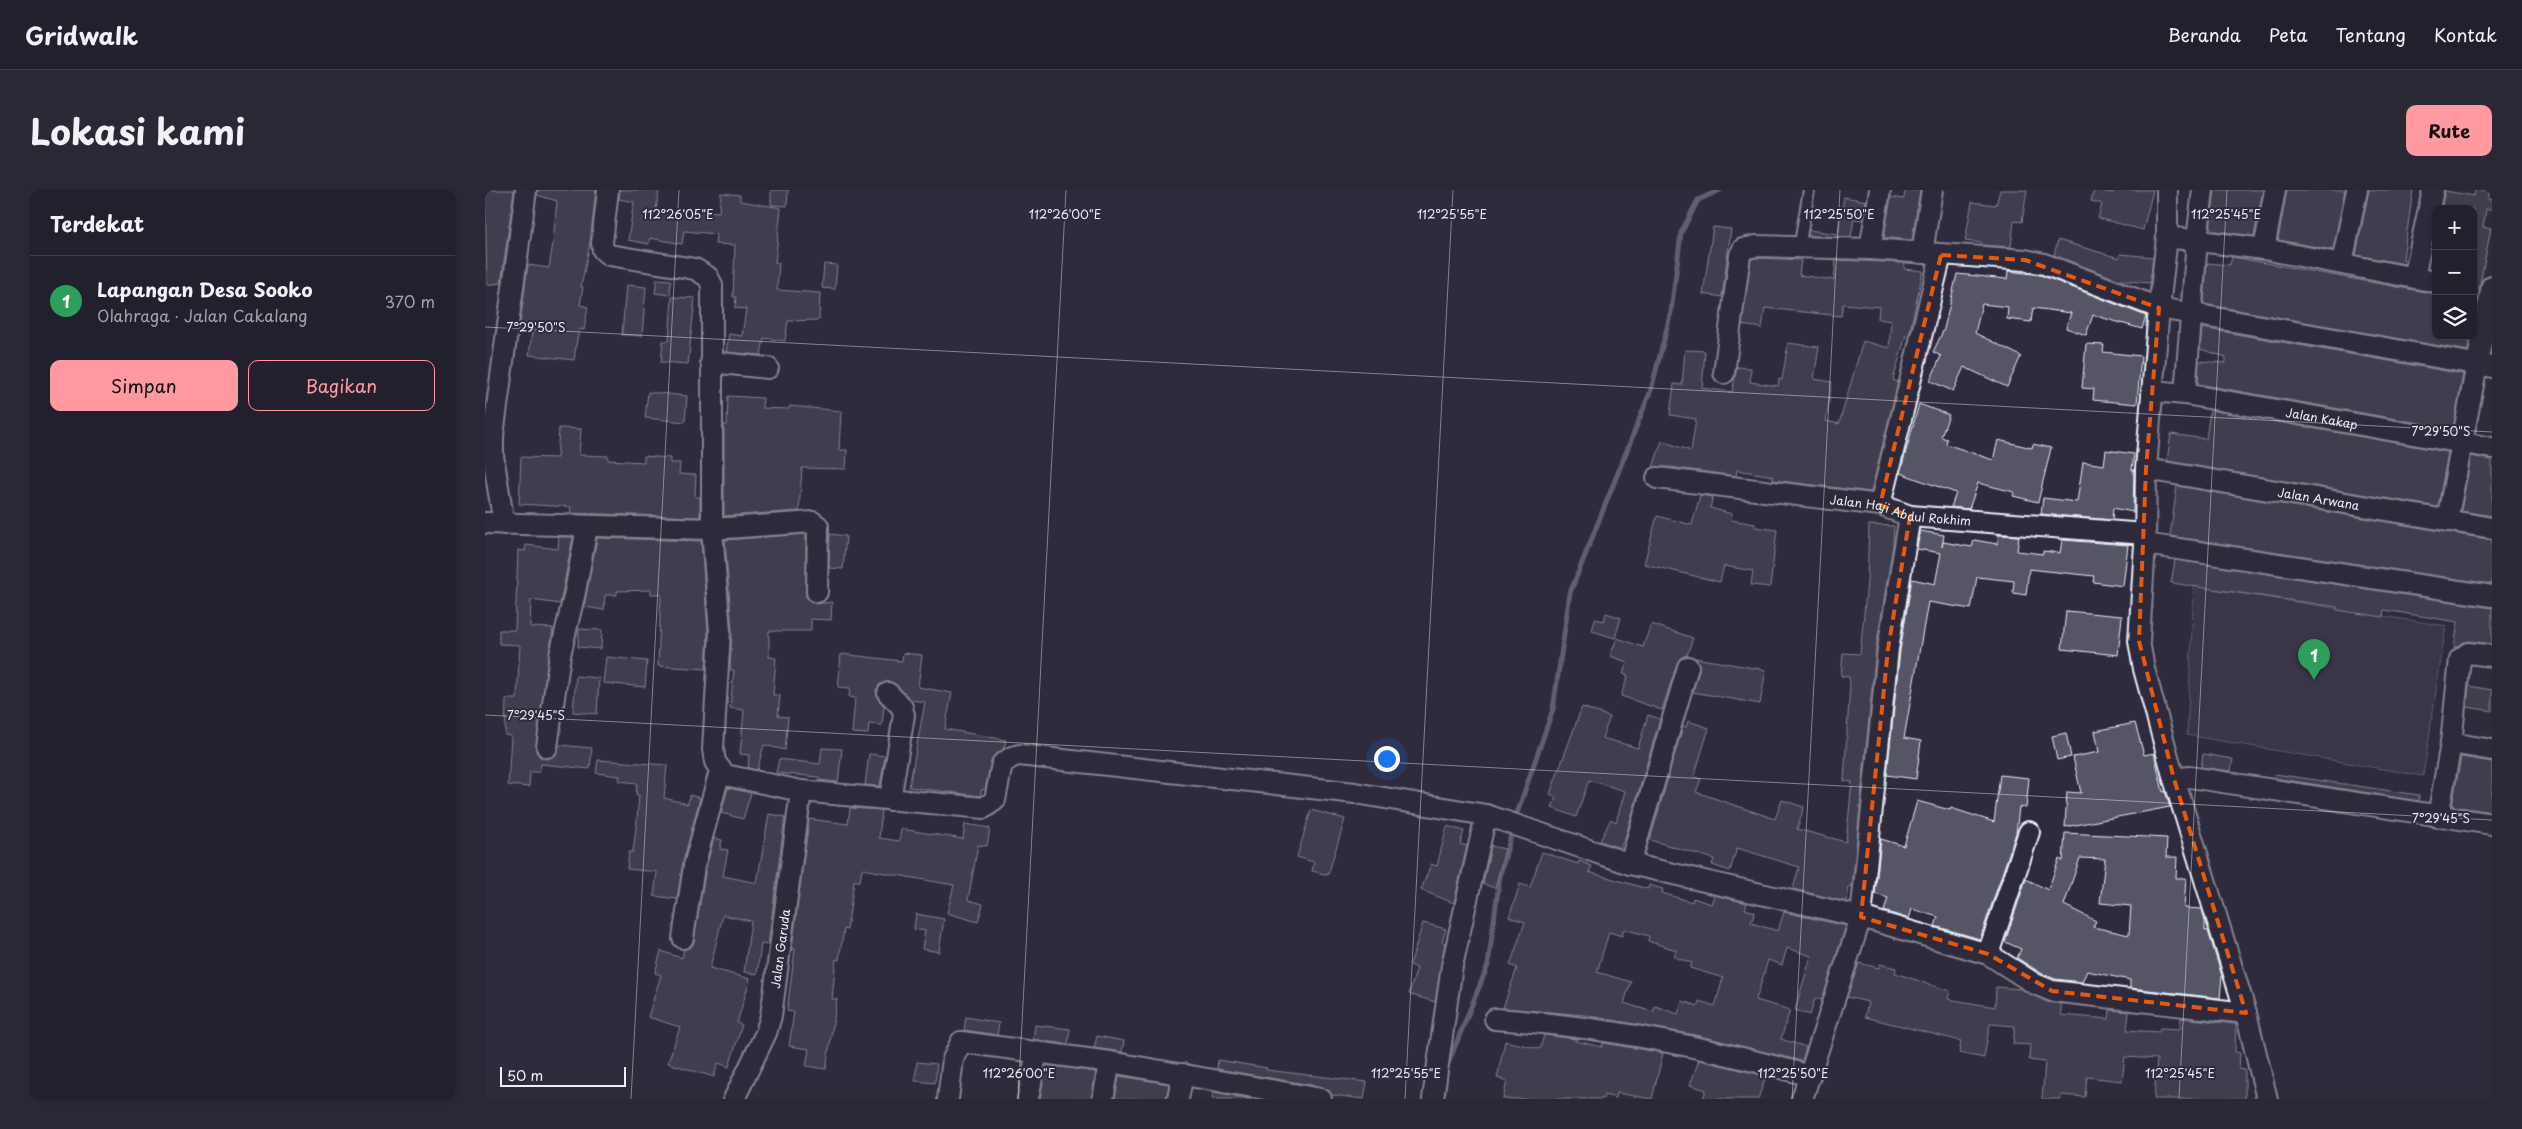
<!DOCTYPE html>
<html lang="id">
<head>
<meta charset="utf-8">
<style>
  body { margin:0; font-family:"Playpen Sans",sans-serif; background:#2b2836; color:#f1f3f6 }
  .controls { position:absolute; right:15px; top:15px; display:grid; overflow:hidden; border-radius:10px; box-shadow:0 1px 4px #0004 }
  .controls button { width:45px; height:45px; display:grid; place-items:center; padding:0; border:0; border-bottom:1px solid #403e4a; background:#23202e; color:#f1f3f6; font:25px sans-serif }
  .scale { position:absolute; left:15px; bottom:12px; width:126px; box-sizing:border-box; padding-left:5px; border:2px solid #e8f1f8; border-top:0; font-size:14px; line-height:18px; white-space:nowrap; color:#e8f1f8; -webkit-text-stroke:4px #2f2a3d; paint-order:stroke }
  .you { position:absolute; left:901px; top:568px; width:18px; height:18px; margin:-12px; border:4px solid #fff; border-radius:50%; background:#1a73e8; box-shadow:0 0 0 8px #1a73e833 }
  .badge { display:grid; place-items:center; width:32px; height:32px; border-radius:50%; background:#ff9aa2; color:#fff; font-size:16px; font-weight:700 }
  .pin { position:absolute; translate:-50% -41px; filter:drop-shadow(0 1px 2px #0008) }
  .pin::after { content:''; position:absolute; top:26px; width:18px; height:15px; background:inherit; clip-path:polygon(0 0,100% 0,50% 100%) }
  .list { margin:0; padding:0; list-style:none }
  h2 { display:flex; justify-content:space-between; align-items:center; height:65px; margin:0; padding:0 20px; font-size:21px }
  h2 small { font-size:16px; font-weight:400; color:#a3a3aa }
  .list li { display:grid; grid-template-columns:32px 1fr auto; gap:15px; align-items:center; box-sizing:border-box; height:90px; padding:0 20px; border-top:1px solid #403e4a }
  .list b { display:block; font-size:19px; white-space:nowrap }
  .list p { margin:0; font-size:16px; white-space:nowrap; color:#a3a3aa }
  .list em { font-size:16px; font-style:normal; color:#a3a3aa }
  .actions { display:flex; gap:10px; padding:15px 20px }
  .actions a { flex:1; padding:11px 0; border:1px solid #ff9aa2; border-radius:10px; text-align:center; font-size:18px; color:#ff9aa2 }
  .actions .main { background:#ff9aa2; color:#111 }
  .icon { flex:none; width:28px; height:28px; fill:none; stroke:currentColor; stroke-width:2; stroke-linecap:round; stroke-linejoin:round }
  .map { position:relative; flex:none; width:2007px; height:909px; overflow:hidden; border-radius:10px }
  header { display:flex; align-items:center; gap:30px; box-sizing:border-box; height:70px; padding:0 25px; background:#23202e; border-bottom:1px solid #403e4a }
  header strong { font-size:24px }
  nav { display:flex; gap:28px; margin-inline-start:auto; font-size:18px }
  .intro { display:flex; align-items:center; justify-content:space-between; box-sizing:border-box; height:120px; padding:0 30px }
  h1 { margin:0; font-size:35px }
  .button { padding:12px 22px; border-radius:10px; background:#ff9aa2; color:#111; font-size:18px; font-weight:700 }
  main { display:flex; gap:30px; padding:0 30px }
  aside { flex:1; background:#23202e; border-radius:10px; box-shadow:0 1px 4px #0004 }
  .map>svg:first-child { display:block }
</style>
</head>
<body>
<header>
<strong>Gridwalk</strong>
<nav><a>Beranda</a><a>Peta</a><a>Tentang</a><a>Kontak</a></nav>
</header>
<div class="intro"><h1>Lokasi kami</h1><a class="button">Rute</a></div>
<main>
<aside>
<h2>Terdekat<small></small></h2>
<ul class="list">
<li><span class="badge" style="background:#2e9e5b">1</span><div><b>Lapangan Desa Sooko</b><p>Olahraga · Jalan Cakalang</p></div><em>370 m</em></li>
</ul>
<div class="actions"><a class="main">Simpan</a><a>Bagikan</a></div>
</aside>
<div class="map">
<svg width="2007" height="909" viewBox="0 0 2007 909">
  <rect width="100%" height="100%" fill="#2f2a3d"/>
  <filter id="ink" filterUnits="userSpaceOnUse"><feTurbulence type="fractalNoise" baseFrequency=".02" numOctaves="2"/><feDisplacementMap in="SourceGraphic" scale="10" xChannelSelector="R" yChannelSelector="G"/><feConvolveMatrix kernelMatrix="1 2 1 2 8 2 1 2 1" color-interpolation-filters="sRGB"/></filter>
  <g filter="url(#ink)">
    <path fill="#464455" stroke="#979aa6" d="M1709 396 1961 436 1938 586 1702 545Z"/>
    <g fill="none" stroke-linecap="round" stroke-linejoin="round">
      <g stroke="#9c9fab" stroke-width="5">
        <path d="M1030 629 1068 519 1085 403 1166 200 1186 122 1196 43 1213 10 1235 0"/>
        <path d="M960 881 1003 775 1015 685 1028 638"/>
      </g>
    </g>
    <g fill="#575565" stroke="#e8f1f8" fill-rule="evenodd">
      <path d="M0 0H29L16 93 2 95Z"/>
      <path d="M53 0H111L105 53 96 97H98L95 115 103 117 99 140 95 139 92 149 89 170 44 165 48 135 35 133 43 75 64 78 68 53 72 11 52 5Z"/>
      <path d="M135 0H174L171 20 214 28 215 21 234 22 236 3 255 5V11L296 18 290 73H294L292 100 335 103 334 130 303 131 300 151 279 148 276 165 241 162 244 144 257 146 261 119 250 118 251 107H248L250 55 230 54 231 44 199 41 197 54 165 48 164 54 143 50 149 12 134 9Z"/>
      <path d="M286 0H303L302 16 286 15Z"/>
      <path d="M1420 0H1435L1427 50 1399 47 1406 7 1419 9Z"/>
      <path d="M1515 0H1542L1537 32 1529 31 1526 57 1496 55 1497 53 1480 51 1487 12 1511 15Z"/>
      <path d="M1609 0 1628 3 1629 0H1668L1658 40 1613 28 1617 14 1606 11Z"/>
      <path d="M1730 0H1778L1769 46 1725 40Z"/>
      <path d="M1802 0H1860L1848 60 1793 50Z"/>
      <path d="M1884 0H1928L1918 69 1921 70 1920 74 1871 65Z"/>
      <path d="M1990 0H2005L2003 9H2007V19H2001L1998 37 2006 38 1994 99 1988 98V19H1956L1960 1 1989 6Z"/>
      <path d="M1359 7 1381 11 1378 30 1369 29 1366 47 1323 46 1324 40 1353 44Z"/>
      <path d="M1228 37 1246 39 1237 107 1218 104Z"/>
      <path d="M1573 50 1634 68 1635 64 1668 67 1665 93 1634 90 1569 65Z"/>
      <path d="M1747 67 1951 104V146H1985L1983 161 1719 114 1722 73 1745 75Z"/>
      <path d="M1272 68 1316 70 1314 85 1349 90 1351 70 1420 73 1419 79 1438 81 1424 145H1421L1408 190 1413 192 1386 302 1288 290V286L1252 280 1251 286 1185 277H1168L1177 251 1206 261 1211 229 1185 225 1189 194 1197 195 1200 160 1220 161 1217 198 1247 202 1252 177 1266 178 1265 192 1293 196 1294 189 1297 190 1303 153 1334 157 1329 189 1347 192 1341 231 1354 234 1378 151 1404 158 1406 131 1393 129 1394 117 1358 114 1356 126 1280 118 1277 138 1257 135 1266 69Z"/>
      <path d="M339 74 352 75 350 99 337 98Z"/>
      <path d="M1523 81 1556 85 1661 126 1657 139 1608 125 1601 145 1581 138 1586 123 1548 118 1546 132 1522 129 1523 117 1497 114 1490 143 1536 166 1522 197 1479 177 1468 201 1445 191 1456 166 1448 162 1459 139 1472 84 1522 89Z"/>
      <path d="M172 89 186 90 185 105 170 103Z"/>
      <path d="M141 95 161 97 157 146 137 145Z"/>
      <path d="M187 107 210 108 203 174 176 172 178 151H184Z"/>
      <path d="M1717 138 1978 184 1968 239 1713 194 1714 171 1740 173 1741 167 1715 159Z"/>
      <path d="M1601 154 1619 155 1618 162 1656 166 1652 214 1608 210 1609 199 1597 198Z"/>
      <path d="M163 202 202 206 200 232 160 228Z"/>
      <path d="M243 206 278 208 277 218 304 219 305 216 356 221 354 260H362L361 279 317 278 314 321 239 326V235H242Z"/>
      <path d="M1434 214 1464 225 1456 247 1462 249 1461 254 1508 270 1513 250 1547 258 1548 254 1566 258 1553 312 1528 306 1529 302 1493 293 1484 319 1466 317 1471 303 1415 283Z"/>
      <path d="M1725 220 1963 262 1953 317 1682 271 1686 244 1721 249Z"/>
      <path d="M74 238 96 239 94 265 123 266V270L159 272V266L185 268V273H195L194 284 211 285 210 307H215V327L85 323 86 317 34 314 36 267 72 268Z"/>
      <path d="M1621 260 1649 264 1647 280H1649L1648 322 1628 318 1627 330 1556 324 1558 308 1592 312 1598 272 1619 275Z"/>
      <path d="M1986 266 2007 270V326L1976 321Z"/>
      <path d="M1692 296 2007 350V394L1685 346Z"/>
      <path d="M1215 305 1228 307 1225 318 1247 324 1246 330 1270 334V337L1292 340 1285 397 1266 395 1268 381 1239 376 1235 392 1159 374 1172 326 1207 335Z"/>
      <path d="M1384 335 1409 336 1408 355 1391 458 1367 697 1364 696 1362 712 1308 699 1314 677 1252 658 1245 681 1227 675 1229 669 1165 650 1198 536 1201 537 1203 531 1224 538 1209 587 1216 589 1211 602 1290 629 1297 610 1319 617 1312 639 1361 652 1367 592 1359 591 1365 494 1364 487 1356 486 1358 463 1375 464 1382 392Z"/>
      <path d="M1435 341 1459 345 1457 357 1458 352 1487 357 1489 350 1512 354 1513 345 1534 346 1532 361 1558 364V361L1575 363 1577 350 1643 355 1638 396 1608 392 1609 386 1544 379 1541 405 1528 403 1529 391 1492 387 1486 419 1443 412 1419 548 1436 551 1431 589 1402 585 1415 461 1427 389 1450 394 1456 363 1432 359Z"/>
      <path d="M321 344V407L331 414 347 412 346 430 326 429V441H284V467L291 468 288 505H295L293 526 303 527 300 560 279 555 272 580 263 578 264 565 255 564 259 520 245 518 249 480H245L247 441 240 350Z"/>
      <path d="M345 344 361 346 358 379 344 378Z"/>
      <path d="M74 347H88L75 414 46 410 45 437 68 438 51 561 55 567 61 569 71 565 74 555 107 558 105 579 56 574 55 582H45L44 597 23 595 26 546 20 545 21 509H32L35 455 14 454V440H30L33 360 40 361 41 355 73 359Z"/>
      <path d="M112 348 216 351 223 442 221 479 173 476 176 404H166V400L132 401V405H120L119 420 99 417Z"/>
      <path d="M1690 370 2007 418V454L1984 451 1969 458 1973 432 1899 420 1898 427 1852 420V417L1686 393Z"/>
      <path d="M1581 421 1637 426 1633 465 1577 459Z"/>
      <path d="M1121 423 1136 428 1130 448 1107 441 1110 429 1119 431Z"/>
      <path d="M1166 434 1208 448 1202 465 1195 468 1192 474 1177 520 1136 506 1143 486 1138 484 1142 472 1125 466 1132 448 1158 457Z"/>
      <path d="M94 439 117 440 116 459 93 457Z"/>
      <path d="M418 463 437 465 433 497 467 503 460 539 521 550 519 558 506 571 500 600 497 599 495 606 424 597 440 512 426 510 407 492 395 494 391 500 392 507 399 515 397 535 384 534 383 544 367 543 370 508 364 507 365 498 353 497 356 464 417 471Z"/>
      <path d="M121 467 162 471 160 497 118 493Z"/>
      <path d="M1210 468 1281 480 1275 514 1208 502 1214 480V474Z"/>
      <path d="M91 486 114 488 112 524 88 522Z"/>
      <path d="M1984 496 2007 500V521L1982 517Z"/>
      <path d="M1097 517 1125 527 1117 548 1153 558 1163 525 1175 529 1140 648 1135 658 1115 651 1126 629 1131 632 1140 601 1104 590 1091 627 1067 618 1071 607 1065 604Z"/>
      <path d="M1650 533 1659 565 1669 563 1678 602 1680 601 1685 617 1580 637 1582 602 1596 603 1588 567 1614 562 1610 541Z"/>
      <path d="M1581 543 1586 567 1572 570 1567 546Z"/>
      <path d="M337 558 357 559 353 592 334 590V587L291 583 294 569 335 574Z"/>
      <path d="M384 564 400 566 395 596 380 595Z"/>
      <path d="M1718 564 1748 569 1746 581 1716 577Z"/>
      <path d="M1976 567 2007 572V622L1967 616Z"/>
      <path d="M113 570 182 575 179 608 203 614 205 605 215 608 198 673 192 709 169 706 172 682 142 679 144 662H148L152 630 154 605H151L152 593 134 591 135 586 111 583Z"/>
      <path d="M1790 584 1934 605V611L1789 588Z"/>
      <path d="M1515 585 1544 588 1541 618 1534 617 1531 643 1495 749 1450 736 1453 727 1427 719 1424 729 1399 721 1403 708 1390 704 1396 649 1419 656 1432 611 1465 620 1466 618 1509 632Z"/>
      <path d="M243 598 266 603 258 629 236 623Z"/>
      <path d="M365 618 397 620 394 648 414 651 416 639 478 649 480 634 505 638 502 656 493 655 483 710 498 714 493 732 462 723 469 695 377 679 375 691H369L362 740 359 739 354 770 351 769 347 809H352L341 879 321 876 324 859 304 856 309 822 302 821 310 759 307 758 324 629 363 634Z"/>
      <path d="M826 620 860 629 843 685 827 681 829 672 812 667Z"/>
      <path d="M284 624 300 627 283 755 276 754 272 784 259 782 266 731 238 725 225 778 265 789 252 833 257 835 244 877 233 873 229 887 183 873 195 837 163 827 176 785 170 783 176 761 197 768 199 759 208 755 221 678 229 648 237 650 235 659 243 660 238 686 272 693Z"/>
      <path d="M962 636 979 641 975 654 982 656 969 713 936 700 946 674 952 676Z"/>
      <path d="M1580 643 1682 648 1681 667H1692L1691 688H1701L1699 718 1717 719 1720 731V740L1723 741 1737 786 1735 808 1645 798V790L1602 781 1597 792 1570 789 1556 783 1532 768 1536 759 1520 752 1541 689 1563 700 1574 669 1578 671ZM1595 668 1620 669 1615 713 1646 716 1644 745 1608 737 1611 731 1579 715Z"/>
      <path d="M1006 656 1020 659 1010 698 998 694Z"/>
      <path d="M1057 662 1093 674 1094 671 1107 676 1104 682 1163 699 1164 695 1178 699 1177 703 1207 712 1208 708 1226 714 1229 705 1262 713 1260 719 1270 722 1266 733 1293 741 1299 722 1361 736 1337 810 1330 808 1325 825 1310 820 1326 766 1302 758 1297 775 1283 770 1271 810 1305 820 1296 849 1321 857 1317 871 1211 845 1099 825 1018 818 1032 778 1025 775 1040 732 1024 727 1035 694 1045 697ZM1139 739 1164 746 1163 751 1191 760 1189 767 1207 773 1205 778 1238 788 1230 816 1214 811 1213 816 1197 811 1193 824 1170 816 1168 822 1139 813 1146 792 1112 782 1124 742 1137 746Z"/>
      <path d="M431 724 459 729 454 762 437 759 440 741 429 739Z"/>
      <path d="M938 733 961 739 957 752 960 753 950 812 924 804 932 778 925 775Z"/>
      <path d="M1374 773 1394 778 1395 774 1411 778 1410 783 1465 801 1463 809 1510 817 1511 797 1536 799 1562 812 1576 814V825L1624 829 1625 820 1644 822 1642 840 1674 842 1675 838 1695 839 1696 828 1751 834 1750 862 1755 863 1754 879 1760 880V909H1669L1672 869 1640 867 1637 891 1602 887 1600 907 1576 905V909H1557L1560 872 1544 870 1545 855 1528 854 1530 836 1505 834 1499 868 1474 863 1476 851 1380 827 1383 812 1362 807Z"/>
      <path d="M481 827 514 833 512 845 479 840Z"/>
      <path d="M550 835 585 839 583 854 548 850Z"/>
      <path d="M1059 845 1091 849 1090 851 1117 857 1118 853 1178 863 1167 909 1132 903 1131 908 1119 905 1118 909H1018L1022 891 1012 888 1020 851 1055 859Z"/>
      <path d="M612 846 639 851 637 862 609 858Z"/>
      <path d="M733 870 782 878 781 880 882 892 879 909 847 905 838 897 732 879Z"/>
      <path d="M1214 870 1281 886 1273 909H1218L1221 900 1205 895Z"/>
      <path d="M432 872 452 874 450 893 430 891Z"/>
      <path d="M561 875 611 882 606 909H555Z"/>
      <path d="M634 886 684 894 681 909H630Z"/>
      <path d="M728 902 767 909H727Z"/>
    </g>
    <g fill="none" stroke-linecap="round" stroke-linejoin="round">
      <g stroke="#e8f1f8" stroke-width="14">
        <path id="lane" d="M1314 59 1324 0"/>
      </g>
      <g stroke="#e8f1f8" stroke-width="24">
        <g id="street">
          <path d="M123 0 117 53 118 60 124 65 210 79 223 87 227 95V339L235 442 228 559 230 572 240 585 316 601 499 618 510 610 517 574 527 567 534 565 870 603 1001 625 1145 674 1376 727 1503 764 1550 794 1567 801 1761 823"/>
          <path d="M1682 0V47L1674 118 1661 279 1660 354 1654 451 1659 479 1689 589 1761 823 1782 909"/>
          <path d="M1682 47 1779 59 1951 92"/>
          <path d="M1385 59 1395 0"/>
          <path d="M1779 59 1790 0"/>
          <path d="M1437 63 1447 0"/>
          <path d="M1857 73 1872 0"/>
          <path d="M1929 87 1948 0"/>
          <path d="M226 172 283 178"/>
          <path d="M1239 183 1255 65 1258 59 1271 56 1385 59 1540 70 1559 74 1674 118 2007 177"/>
          <path id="s1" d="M1667 201 1700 204 2007 258"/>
          <path d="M1700 204 1712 50 1718 0"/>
          <path id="s2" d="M1661 279 2007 338"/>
          <path id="s3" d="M1172 288 1395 315 1425 326 1660 344"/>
          <path d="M1395 315 1456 65"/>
          <path d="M1962 331 2007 96"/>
          <path d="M0 333 227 339 328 332 333 336 332 402"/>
          <path d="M19 334 8 266V246L41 0"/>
          <path d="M1660 354 2007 406"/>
          <path d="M403 503 417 517 419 525 405 610"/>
          <path d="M1966 553 2007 560"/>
          <path d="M62 557 75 465 90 402 102 337"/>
          <path d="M1689 589 1705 587 2007 634"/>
          <path d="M1953 627 1966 553 1975 469 1983 463 2007 466"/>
          <path d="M1145 674 1203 477"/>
          <path d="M198 748 209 676 235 581"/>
          <path d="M1503 764 1544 642"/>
          <path d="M1010 829C1116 836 1223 857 1325 886"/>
          <path id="s4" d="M249 909 281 843 286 826 316 601"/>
          <path d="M463 909 468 869 476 852 625 872 836 909"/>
          <path d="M543 909 552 861"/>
          <path d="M618 909 625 872"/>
          <path d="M693 909 698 884"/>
          <path d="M948 909 967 776 1001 625"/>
          <path d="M1317 909 1376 727 1403 459 1425 326"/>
        </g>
      </g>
      <use href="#lane" stroke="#2f2a3d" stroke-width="10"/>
      <use href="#street" stroke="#2f2a3d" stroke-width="20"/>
    </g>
  </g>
  <path d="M0 0H2007V909H0ZM1456 65 1540 70 1674 118 1661 279 1654 451 1689 589 1761 823 1567 801 1503 764 1376 727 1403 459 1425 326 1395 315Z" fill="#2f2a3d" fill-opacity=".55" fill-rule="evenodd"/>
  <path fill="none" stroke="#e8590c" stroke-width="4" stroke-dasharray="10 6" stroke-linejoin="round" d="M1456 65 1540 70 1674 118 1661 279 1654 451 1689 589 1761 823 1567 801 1503 764 1376 727 1403 459 1425 326 1395 315Z"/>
  <path fill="none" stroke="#e8f1f8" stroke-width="1" stroke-opacity="0.45" d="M0 137 2007 242M0 525 2007 630M146 909 194 0M533 909 581 0M920 909 968 0M1307 909 1355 0M1694 909 1742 0"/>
  <g text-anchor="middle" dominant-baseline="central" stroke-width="4" stroke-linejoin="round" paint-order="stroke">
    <g font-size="12" fill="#e8f1f8" stroke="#2f2a3d">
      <text stroke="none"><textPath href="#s1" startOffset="172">Jalan Kakap</textPath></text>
      <text stroke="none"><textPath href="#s2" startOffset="175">Jalan Arwana</textPath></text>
      <text stroke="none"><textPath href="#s3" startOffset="246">Jalan Haji Abdul Rokhim</textPath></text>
      <text stroke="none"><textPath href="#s4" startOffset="159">Jalan Garuda</textPath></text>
    </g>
  </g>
  <g font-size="12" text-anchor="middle" fill="#e8f1f8" stroke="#2f2a3d" stroke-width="4" stroke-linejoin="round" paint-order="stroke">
    <text x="193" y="29">112°26'05"E</text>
    <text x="580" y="29">112°26'00"E</text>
    <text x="967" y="29">112°25'55"E</text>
    <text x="1354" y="29">112°25'50"E</text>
    <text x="1741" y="29">112°25'45"E</text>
    <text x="51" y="142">7°29'50"S</text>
    <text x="1956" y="246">7°29'50"S</text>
    <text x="51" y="530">7°29'45"S</text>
    <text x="1956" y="633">7°29'45"S</text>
    <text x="534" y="888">112°26'00"E</text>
    <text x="921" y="888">112°25'55"E</text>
    <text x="1308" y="888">112°25'50"E</text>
    <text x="1695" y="888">112°25'45"E</text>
  </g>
</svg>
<div class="controls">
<button>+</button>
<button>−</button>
<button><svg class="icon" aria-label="layers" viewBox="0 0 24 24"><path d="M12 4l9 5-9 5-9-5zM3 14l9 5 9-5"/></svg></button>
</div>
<div class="scale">50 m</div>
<div class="you"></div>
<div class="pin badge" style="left:1829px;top:490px;background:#2e9e5b">1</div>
</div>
</main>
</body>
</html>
